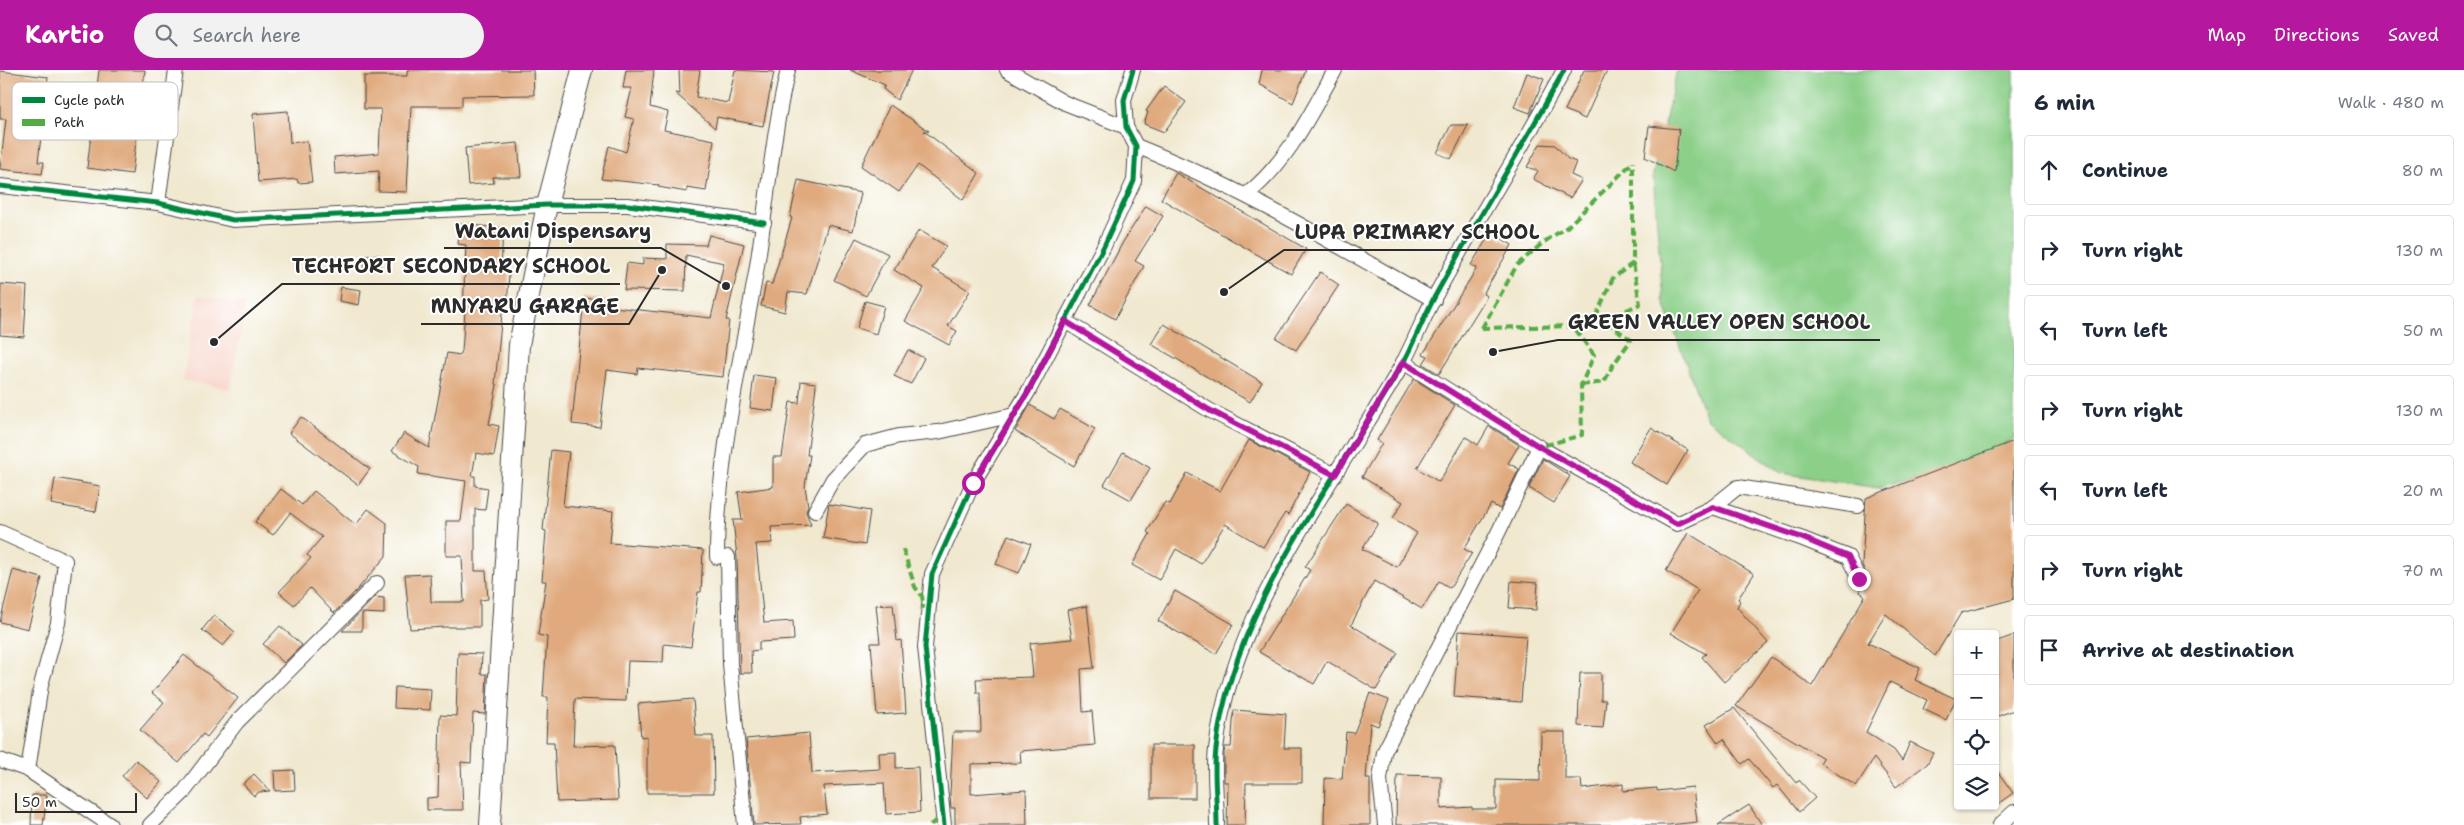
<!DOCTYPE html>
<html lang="en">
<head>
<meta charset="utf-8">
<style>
  body { margin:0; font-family:"Shantell Sans",sans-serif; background:#f2f2f3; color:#1f2937 }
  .controls { position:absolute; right:15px; bottom:15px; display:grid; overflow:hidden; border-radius:5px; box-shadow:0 1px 4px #0004 }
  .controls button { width:45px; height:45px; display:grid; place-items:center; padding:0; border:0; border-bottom:1px solid #e0e1e3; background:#fff; color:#1f2937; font:25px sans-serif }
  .scale { position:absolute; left:15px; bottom:12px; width:122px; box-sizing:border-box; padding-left:5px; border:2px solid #2b2b2b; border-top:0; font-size:14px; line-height:18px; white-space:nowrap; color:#2b2b2b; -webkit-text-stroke:4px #fff; paint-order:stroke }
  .stop { position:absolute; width:15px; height:15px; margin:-11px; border:4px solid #b5179e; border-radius:50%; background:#fff }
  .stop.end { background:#b5179e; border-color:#fff; box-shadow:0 1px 5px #0008 }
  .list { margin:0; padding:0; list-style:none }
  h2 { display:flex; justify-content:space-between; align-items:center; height:65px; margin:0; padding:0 20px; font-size:21px }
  h2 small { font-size:16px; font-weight:400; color:#747a83 }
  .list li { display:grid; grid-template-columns:32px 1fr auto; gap:15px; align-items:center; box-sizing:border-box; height:70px; margin:0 10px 10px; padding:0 10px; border:1px solid #e0e1e3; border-radius:5px }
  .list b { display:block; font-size:19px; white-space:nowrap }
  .list em { font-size:16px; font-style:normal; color:#747a83 }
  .icon { flex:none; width:28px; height:28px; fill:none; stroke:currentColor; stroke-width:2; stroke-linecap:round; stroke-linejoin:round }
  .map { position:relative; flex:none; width:2014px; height:755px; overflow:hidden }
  header { display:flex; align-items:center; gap:30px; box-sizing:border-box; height:70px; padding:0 25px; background:#b5179e; color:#fff }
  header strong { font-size:24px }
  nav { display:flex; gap:28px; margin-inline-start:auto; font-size:18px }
  .search { width:350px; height:45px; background:#f2f2f3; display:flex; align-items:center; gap:12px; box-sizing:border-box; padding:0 18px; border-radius:28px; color:#747a83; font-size:19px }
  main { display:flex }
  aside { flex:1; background:#fff }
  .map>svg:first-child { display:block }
</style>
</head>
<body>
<header>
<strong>Kartio</strong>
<div class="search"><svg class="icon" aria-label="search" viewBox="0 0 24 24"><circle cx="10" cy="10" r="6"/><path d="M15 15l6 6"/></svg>Search here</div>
<nav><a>Map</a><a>Directions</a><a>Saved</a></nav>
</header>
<main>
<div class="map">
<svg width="2014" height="755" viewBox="0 0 2014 755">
  <rect width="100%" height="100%" fill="#fff"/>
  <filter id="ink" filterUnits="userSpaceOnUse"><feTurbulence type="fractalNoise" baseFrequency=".02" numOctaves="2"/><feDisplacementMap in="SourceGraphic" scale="10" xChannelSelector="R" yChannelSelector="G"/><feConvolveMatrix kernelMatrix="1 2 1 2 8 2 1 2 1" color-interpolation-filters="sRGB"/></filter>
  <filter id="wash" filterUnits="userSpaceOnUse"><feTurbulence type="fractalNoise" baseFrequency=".0096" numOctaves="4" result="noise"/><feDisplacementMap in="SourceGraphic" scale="20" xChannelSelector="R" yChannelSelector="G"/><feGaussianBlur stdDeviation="1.12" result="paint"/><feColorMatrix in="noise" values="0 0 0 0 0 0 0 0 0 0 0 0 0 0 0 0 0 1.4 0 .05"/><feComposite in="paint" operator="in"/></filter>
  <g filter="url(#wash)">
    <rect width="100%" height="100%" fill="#f0e8cf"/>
    <path fill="#f7d1c6" d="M198 225 246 234 230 319 183 310Z"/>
    <path fill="#8bcf88" stroke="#5b7d5a" d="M1677 0H2014V368L1972 396 1878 418 1781 403 1706 348 1663 230 1653 104Z"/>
    <g id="blocks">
      <g fill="#e0aa7e">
        <path d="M99 0H145L132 104 87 98Z"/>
        <path d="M407 0H533L534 25 462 26V36H411L407 122 378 121 379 101 335 104 334 87 379 83 381 39H364V6H407Z"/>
        <path d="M626 0H654L650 37 668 42 664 60 714 70 706 121 687 118V122L658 117 659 115 601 109 609 76 626 82 634 49 625 47 632 18H623Z"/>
        <path d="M679 0H700L696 27 728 33 735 0 774 2 763 56 717 47 715 58 675 23 680 24Z"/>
        <path d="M850 0H912L897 30 883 19 885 15Z"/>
        <path d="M1262 0H1306L1293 33 1259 14Z"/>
        <path d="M1584 0H1607L1585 49 1565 40Z"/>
        <path d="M0 1 48 7 38 92H44L42 104 0 99 6 49H0Z"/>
        <path d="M1527 3 1544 9 1530 43 1514 37Z"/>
        <path d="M1164 16 1186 32 1164 62 1144 54 1148 42 1146 41Z"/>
        <path d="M890 35 929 61H924L979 103 963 130 918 95 899 122 861 96Z"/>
        <path d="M288 41 290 73 307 71 312 112 298 113 297 109 258 112 253 44Z"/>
        <path d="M1451 55H1468L1451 89 1437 83Z"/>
        <path d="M1649 56 1679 59 1674 102 1645 87Z"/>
        <path d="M518 73 521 107H493L494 113 468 115 465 78Z"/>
        <path d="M1540 74 1555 75 1568 89 1576 92 1571 105 1582 110 1570 128 1533 109 1538 101 1527 97Z"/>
        <path d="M1176 103 1306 179 1291 204 1161 129Z"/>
        <path d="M798 110 861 123 853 161 828 155 807 224 788 222 785 242 761 236 766 213 772 214 792 148 790 147Z"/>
        <path d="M1146 136 1163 146 1135 191 1144 196 1115 249 1090 235 1123 172Z"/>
        <path d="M460 154 503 158 501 200 509 201 507 243H502L495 314 497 315 489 354 499 356 494 386 476 383 472 406H475V416L488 418 485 440 475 439V501H486L488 529 480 530V557H446L410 559 405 505 430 504 431 532H464L462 486H446V451H461L466 411 418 404 419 397 392 381 404 363 429 378 447 283 460 285 462 281 465 241H463L466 175 458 174Z"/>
        <path d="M919 160 946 176 932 198 970 221 948 256 957 261 949 275 905 251 924 218 894 200Z"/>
        <path d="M1491 162 1512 175 1483 224 1487 226 1439 304 1423 294 1428 286 1423 284 1477 198 1471 195Z"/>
        <path d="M709 165 744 174 726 250H729L723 307 638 298 637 304 607 300 600 357 572 354 584 228 606 230 605 236 711 248 724 193 686 185 685 221 624 220 627 193 643 195V188L667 189V174L706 175Z"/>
        <path d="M856 168 888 184 866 226 834 210Z"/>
        <path d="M380 185V198H365V186Z"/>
        <path d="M1320 202 1339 215 1296 280 1276 268Z"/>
        <path d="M1 214 27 216 24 267 0 265Z"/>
        <path d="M341 217 361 220 359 235 339 231Z"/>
        <path d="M865 231 884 236 876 264 857 258Z"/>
        <path d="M1164 254 1262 312 1250 332 1151 274Z"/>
        <path d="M908 280 924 288 911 314 894 306Z"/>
        <path d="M754 305 777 308 773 341 750 338Z"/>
        <path d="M1414 309 1455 335 1417 398 1439 412 1466 367 1478 375 1489 356 1519 375 1508 393 1519 399 1500 439 1491 434 1464 479 1472 483 1450 518 1439 511 1422 539 1374 511 1351 555 1398 583 1376 620 1327 591 1314 614 1259 582 1310 500 1305 497 1346 434 1378 453 1362 479 1397 497 1417 463 1393 448 1403 432 1362 407 1382 373 1377 370Z"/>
        <path d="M801 311 815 313 816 316 807 385H810L805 416 808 436 806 442 811 455 771 457 772 473 756 474 764 553 793 551 794 570 759 572V580L751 581 752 603H740L737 487 733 450H742L738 422 773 417V387H782L790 332 799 333Z"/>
        <path d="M1030 335 1054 349 1060 339 1095 359 1074 396 1015 361Z"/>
        <path d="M301 347 370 399 358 415 289 363Z"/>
        <path d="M1651 358 1688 380 1667 415 1630 392Z"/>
        <path d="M1249 370 1310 402 1288 445 1285 443 1263 477 1225 454 1201 494 1176 479 1159 510 1132 495 1150 464 1147 462 1165 432 1170 434 1187 403 1220 421Z"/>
        <path d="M2014 371V529L1961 543 1935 586 1886 544 1868 573 1920 598 1915 610 1956 629 1946 650 1923 639 1927 630 1890 612 1866 662 1894 680 1902 691 1910 672 1933 683 1927 694 1896 717 1874 688 1856 716 1820 693 1823 688 1736 636 1771 587 1812 616 1865 526 1860 522V517L1866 514 1868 509 1862 495 1866 428Z"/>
        <path d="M551 380 569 382 563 436 613 441 610 473 703 480 701 522H698L691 577 664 574 663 592 628 591 626 631 575 629 573 676 615 675 618 730 557 732 554 672H546L548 627H543L547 567 538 565 546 511H542L546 461 543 460Z"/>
        <path d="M1123 382 1150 398 1131 430 1104 415Z"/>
        <path d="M1543 389 1570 406 1554 433 1529 418Z"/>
        <path d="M55 408 100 416 96 442 51 434Z"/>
        <path d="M281 419 302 435 314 421 356 455 368 439 387 453 386 486 357 520 334 543 310 518 294 535 279 522 311 488 307 485 322 467 290 443 273 465 255 452Z"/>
        <path d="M829 434 870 441 865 475 823 468Z"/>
        <path d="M1688 463 1754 504 1738 529 1740 531 1737 537 1768 573 1724 612 1702 587 1706 584 1671 563 1698 520 1666 501Z"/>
        <path d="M1008 465 1031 474 1019 503 996 494Z"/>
        <path d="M13 500 42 508 28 559 0 552Z"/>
        <path d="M1511 511 1538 513 1536 540 1509 538Z"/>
        <path d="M1175 521 1233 554 1216 584 1158 551Z"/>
        <path d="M375 527 384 528V544L362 543V561H342Z"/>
        <path d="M893 534 897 571 901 570 906 643 877 645 871 573H880L876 535Z"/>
        <path d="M1087 536 1094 598 1081 599 1083 642 1092 641 1095 675 1020 681 1021 693 971 694V724L1026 720 1027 755H955V738H951L950 724 953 662H981L980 623H977L976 609 1033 607 1030 573 1072 569 1067 540Z"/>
        <path d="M214 545 235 562 223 576 202 560Z"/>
        <path d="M280 556 302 575 284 593 263 574Z"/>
        <path d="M1459 561 1526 566 1521 632 1454 627Z"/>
        <path d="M2014 565V640L1998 646 1995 638V572Z"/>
        <path d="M458 583 482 584 481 604H487L485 644 473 643 471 693 461 692 463 740H427V728L438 727 440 645 456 646Z"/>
        <path d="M184 585 238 628 207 667 203 664 179 693 140 660 164 632 152 623Z"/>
        <path d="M1580 603H1601V630H1606L1603 658 1578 656Z"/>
        <path d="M395 617 431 619 430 640 394 638Z"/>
        <path d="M1370 623 1389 630 1378 656 1370 653 1366 709H1370V755H1324L1325 708 1342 709 1346 662 1354 663Z"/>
        <path d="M693 629 696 666H713L714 723H647V666L641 667 638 634Z"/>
        <path d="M1734 638 1796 713 1799 710 1815 728 1799 742 1777 715 1773 718 1749 689 1742 694 1724 669 1718 673 1706 655Z"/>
        <path d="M1234 640 1286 644 1284 678H1302V713H1246L1245 755H1227L1228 712H1224V682L1225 677H1231Z"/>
        <path d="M1541 662H1565V709H1581L1582 719 1623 714V721L1657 718V721L1693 717 1697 752 1669 755H1636V753L1619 755H1396L1397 705 1441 706V739L1472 737V739H1496V710L1540 711Z"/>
        <path d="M809 663 812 703 880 699 879 683 896 682V698L918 697 920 742 886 744 884 713 824 716 827 744 800 747 801 754 754 755 746 669Z"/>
        <rect x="1151" y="675" width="44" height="53"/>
        <path d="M136 690 161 712 147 728 122 706Z"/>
        <path d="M1995 698 2013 723 1995 736Z"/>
        <path d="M294 700 295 720 275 721 274 701Z"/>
        <path d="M254 704 270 721 259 722 254 726 243 714Z"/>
        <path d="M32 725H47L43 755H31Z"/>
        <path d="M1749 735 1762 755H1718Z"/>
      </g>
    </g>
  </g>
  <g filter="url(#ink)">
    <use href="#blocks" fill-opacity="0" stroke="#494744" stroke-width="1"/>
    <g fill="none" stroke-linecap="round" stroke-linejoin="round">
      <g stroke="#494744" stroke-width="16">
        <g id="minor">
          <path d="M1007 0 1065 33 1126 57"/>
          <path d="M1136 76C1240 117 1336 175 1434 230"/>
          <path d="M0 116 158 133 233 150 547 135H628L764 153"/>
          <path d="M1246 125C1287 93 1310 45 1335 0"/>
          <path d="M158 133 176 0"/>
          <path d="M1065 251 1209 340 1335 405"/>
          <path d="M1403 292 1539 377 1677 454 1713 437 1738 417 1858 436"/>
          <path d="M1713 437 1803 469 1848 487 1859 509"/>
          <path d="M815 441 833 409 865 375 899 366 938 362 1014 345"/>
          <path d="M0 462 65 491 58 553 41 615 28 700"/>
          <path d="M717 487C717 393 740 295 756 202 767 135 772 66 788 0"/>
          <path d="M728 487 730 594 745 755"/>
          <path d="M0 690 28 700 110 755"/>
          <path d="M150 755 183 723 237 652 377 513"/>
          <path d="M944 755 925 577 932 504 973 413 1028 322 1104 176 1134 111 1136 76 1126 57 1124 30 1133 0"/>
          <path d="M1217 755C1217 730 1213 703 1216 679 1232 537 1335 414 1403 293 1414 272 1423 249 1434 228 1476 151 1523 77 1564 0"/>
          <path d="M1385 755 1380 709 1384 682 1498 463 1539 377"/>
          <path d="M2000 755 2014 742"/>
        </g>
      </g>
      <g stroke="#494744" stroke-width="22">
        <path id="secondary" d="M490 755 519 275 547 135 582 0"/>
      </g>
      <use href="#minor" stroke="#fff" stroke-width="14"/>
      <use href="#secondary" stroke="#fff" stroke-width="20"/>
      <g stroke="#54ab44" stroke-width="4" stroke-dasharray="8 4" stroke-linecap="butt">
        <path d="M1604 250 1640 234 1633 193"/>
        <path d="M1573 256 1596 246 1613 208 1633 193V92"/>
        <path d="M1482 258 1573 256 1594 285 1581 315 1582 365 1539 377"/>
        <path d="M1482 258 1517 195 1544 172 1567 157 1633 92"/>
        <path d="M1581 315 1604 312 1613 295 1631 270 1604 250"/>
        <path d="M903 479 915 517 922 526 924 539"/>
        <path d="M930 755 943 746"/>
      </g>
      <g stroke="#fff" stroke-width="8">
        <g id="cycleway">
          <path d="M0 116 158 133 233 150 547 135H628L764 153"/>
          <path d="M944 755 925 577 932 504 973 413 1028 322 1104 176 1134 111 1136 76 1126 57 1124 30 1133 0"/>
          <path d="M1217 755C1217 730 1213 703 1216 679 1232 537 1335 414 1403 293 1414 272 1423 249 1434 228 1476 151 1523 77 1564 0"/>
        </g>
      </g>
      <use href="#cycleway" stroke="#00873e" stroke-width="5"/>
    </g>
  </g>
  <g fill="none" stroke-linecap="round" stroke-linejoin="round" filter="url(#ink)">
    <path stroke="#b5179e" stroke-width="6" d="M973 413 1028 322 1065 251 1209 340 1335 405 1403 292 1540 377 1677 454 1713 437 1803 468 1848 487 1859 509"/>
  </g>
  <rect x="12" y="12" width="166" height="58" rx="8" fill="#fff" stroke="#bfbfbf" stroke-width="1"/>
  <rect x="22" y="27" width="23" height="6" fill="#00873e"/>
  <rect x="22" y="49" width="23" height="7" fill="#54ab44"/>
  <g font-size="14" fill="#2b2b2b">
    <text x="54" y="35">Cycle path</text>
    <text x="54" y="57">Path</text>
  </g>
  <path fill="none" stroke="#2b2b2b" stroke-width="2" d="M726 216L661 178H444M1224 222L1284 180H1549M214 272L282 214H620M662 200L629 254H421M1493 282L1558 270H1880"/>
  <g fill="#2b2b2b" stroke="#fff" stroke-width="2">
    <circle cx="726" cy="216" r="5"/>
    <circle cx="1224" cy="222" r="5"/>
    <circle cx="214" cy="272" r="5"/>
    <circle cx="662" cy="200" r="5"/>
    <circle cx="1493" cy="282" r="5"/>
  </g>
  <g font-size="20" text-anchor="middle" font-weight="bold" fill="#2b2b2b" stroke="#fff" stroke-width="4" stroke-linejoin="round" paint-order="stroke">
    <text x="553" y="168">Watani Dispensary</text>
    <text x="1417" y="169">LUPA PRIMARY SCHOOL</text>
    <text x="451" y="203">TECHFORT SECONDARY SCHOOL</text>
    <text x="525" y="243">MNYARU GARAGE</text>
    <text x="1719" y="259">GREEN VALLEY OPEN SCHOOL</text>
  </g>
</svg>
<div class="controls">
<button>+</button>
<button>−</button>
<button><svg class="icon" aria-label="locate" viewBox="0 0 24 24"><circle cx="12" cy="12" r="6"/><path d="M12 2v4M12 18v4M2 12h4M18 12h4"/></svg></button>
<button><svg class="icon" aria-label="layers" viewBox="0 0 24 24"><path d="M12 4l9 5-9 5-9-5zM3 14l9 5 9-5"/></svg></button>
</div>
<div class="scale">50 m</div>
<div class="stop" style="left:973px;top:413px"></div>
<div class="stop end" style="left:1859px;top:509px"></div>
</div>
<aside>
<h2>6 min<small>Walk · 480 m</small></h2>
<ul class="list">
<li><svg class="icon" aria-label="ahead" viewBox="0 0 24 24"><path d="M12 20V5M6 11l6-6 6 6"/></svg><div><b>Continue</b></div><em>80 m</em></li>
<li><svg class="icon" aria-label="right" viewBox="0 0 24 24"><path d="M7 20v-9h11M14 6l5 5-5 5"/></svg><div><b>Turn right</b></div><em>130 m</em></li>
<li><svg class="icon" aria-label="left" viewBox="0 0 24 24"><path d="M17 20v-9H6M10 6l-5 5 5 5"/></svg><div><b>Turn left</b></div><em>50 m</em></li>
<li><svg class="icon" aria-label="right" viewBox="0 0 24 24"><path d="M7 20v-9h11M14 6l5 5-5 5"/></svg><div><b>Turn right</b></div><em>130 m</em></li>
<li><svg class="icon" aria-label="left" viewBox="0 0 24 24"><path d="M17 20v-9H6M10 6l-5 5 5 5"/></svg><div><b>Turn left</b></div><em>20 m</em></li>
<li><svg class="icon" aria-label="right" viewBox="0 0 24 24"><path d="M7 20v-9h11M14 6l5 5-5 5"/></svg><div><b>Turn right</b></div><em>70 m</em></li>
<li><svg class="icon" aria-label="arrive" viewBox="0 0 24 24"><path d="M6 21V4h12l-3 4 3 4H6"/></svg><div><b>Arrive at destination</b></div></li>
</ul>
</aside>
</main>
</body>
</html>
